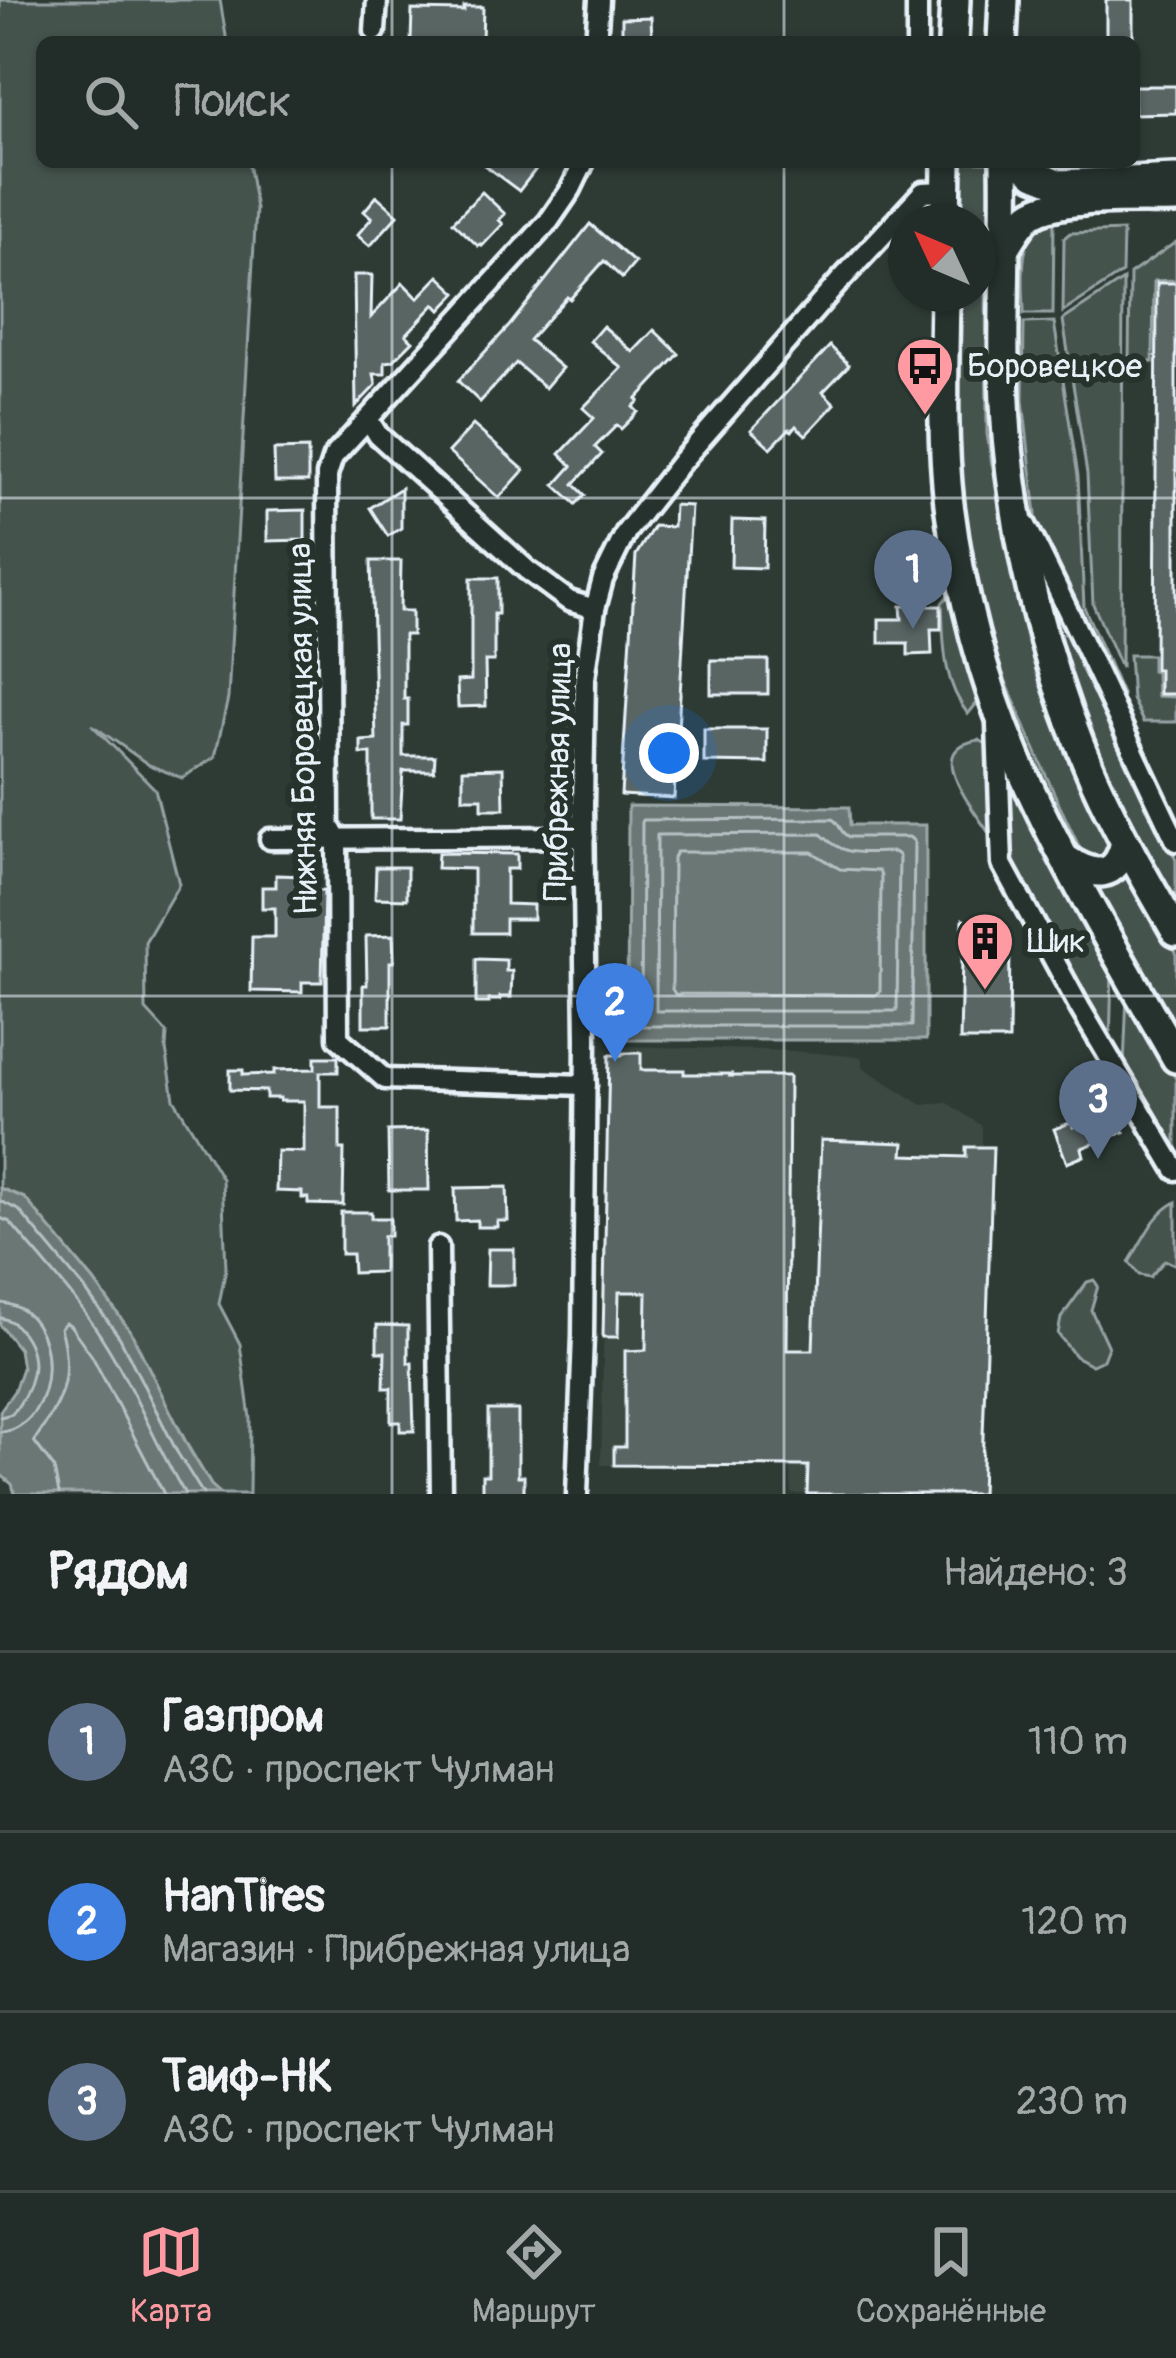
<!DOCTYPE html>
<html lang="ru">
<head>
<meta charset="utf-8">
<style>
  body { margin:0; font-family:Pangolin,sans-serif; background:#2e3834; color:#f1f3f6 }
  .compass { position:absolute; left:888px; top:204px; width:108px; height:108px; border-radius:50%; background:#222c28; box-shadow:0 3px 9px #0004; rotate:314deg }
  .you { position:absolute; left:669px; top:753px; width:42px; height:42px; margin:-30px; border:9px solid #fff; border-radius:50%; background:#1a73e8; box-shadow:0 0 0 18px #1a73e833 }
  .badge { display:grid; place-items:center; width:78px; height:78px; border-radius:50%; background:#ff9aa2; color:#fff; font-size:39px; font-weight:700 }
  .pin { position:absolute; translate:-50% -99px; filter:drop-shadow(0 3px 6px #0008) }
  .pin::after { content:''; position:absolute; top:63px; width:42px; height:36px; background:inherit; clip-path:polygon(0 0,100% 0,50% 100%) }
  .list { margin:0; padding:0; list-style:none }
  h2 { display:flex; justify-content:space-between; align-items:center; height:156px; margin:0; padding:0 48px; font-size:51px }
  h2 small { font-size:39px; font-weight:400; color:#a2a7a8 }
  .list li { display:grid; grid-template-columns:78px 1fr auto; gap:36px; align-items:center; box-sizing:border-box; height:180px; padding:0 48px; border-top:3px solid #3f4845 }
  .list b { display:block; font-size:45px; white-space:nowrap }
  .list p { margin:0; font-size:39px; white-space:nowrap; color:#a2a7a8 }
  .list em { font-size:39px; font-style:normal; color:#a2a7a8 }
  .icon { flex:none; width:66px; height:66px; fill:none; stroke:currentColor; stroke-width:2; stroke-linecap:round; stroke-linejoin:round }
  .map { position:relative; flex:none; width:1176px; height:1494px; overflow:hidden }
  .search { position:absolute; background:#222c28; box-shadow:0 3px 9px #0004; left:36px; right:36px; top:36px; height:132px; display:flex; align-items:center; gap:30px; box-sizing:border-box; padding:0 42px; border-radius:18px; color:#a2a7a8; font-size:45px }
  .sheet { height:696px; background:#222c28 }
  nav { display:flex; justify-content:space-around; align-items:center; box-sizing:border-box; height:168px; border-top:3px solid #3f4845; background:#222c28; font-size:33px; color:#a2a7a8 }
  nav a { display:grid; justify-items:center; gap:6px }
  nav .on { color:#ff9aa2 }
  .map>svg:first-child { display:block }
</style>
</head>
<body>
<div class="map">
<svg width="1176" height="1494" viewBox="0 0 1176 1494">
  <rect width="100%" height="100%" fill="#2e3b35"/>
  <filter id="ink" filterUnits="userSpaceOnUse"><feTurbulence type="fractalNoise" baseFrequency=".00833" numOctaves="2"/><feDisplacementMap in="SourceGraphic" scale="24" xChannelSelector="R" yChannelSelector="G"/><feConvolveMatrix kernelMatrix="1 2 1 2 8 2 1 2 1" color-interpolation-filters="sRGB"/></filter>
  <g filter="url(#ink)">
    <path fill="#3b4843" d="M622 1046 794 1051 861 1057 864 1068 922 1105 946 1102 982 1126V1146L994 1147 983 1494H792L790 1467 601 1465 608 1092H622Z"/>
    <g fill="#45524e" stroke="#96a2a3" stroke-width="3">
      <path d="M0 0H220L227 42H42V162H248L256 209 228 698 215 757 182 778 149 765 92 725 155 789 179 884 145 942 146 1010 167 1033 166 1049 174 1099 222 1179 226 1268 219 1304 240 1344 250 1418 249 1494H221L211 1485 188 1446 130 1332 94 1281 25 1199 0 1188Z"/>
      <path d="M961 162H995V251L978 243V222H957Z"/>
      <path d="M1054 219 1053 314H1024C1024 280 1014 231 1054 219Z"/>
      <path d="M1123 231 1122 273 1063 312 1064 238 1070 233Z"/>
      <path d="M1176 242V280L1154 281 1153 362H1129L1130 274Z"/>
      <path d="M978 265 986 275 987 434 992 465 1009 528 1111 838 1112 853 1098 862 1084 857C1059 805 1035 752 1013 698 1005 679 996 659 990 639 957 527 958 409 958 294H978Z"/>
      <path d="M1123 280 1121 668 1093 604 1087 474 1063 320Z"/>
      <path d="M1054 322 1078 476 1084 607 1122 694 1116 696 1067 584 1038 532 1023 400 1024 323Z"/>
      <path d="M1038 570 1053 594 1176 860V913L1104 777 1065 679Z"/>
      <path d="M954 588 982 697 968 714C942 681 944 643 942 603Z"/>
      <path d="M1129 655H1152V671L1156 672 1157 696 1176 697V722H1143L1132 699Z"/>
      <path d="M979 740 990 746 993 764 992 838C976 811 919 748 979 740Z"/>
      <path d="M1010 772 1112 968 1110 1046 1010 865Z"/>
      <path d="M1128 868 1176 952V1039L1091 886 1102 885Z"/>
      <path d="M1127 995 1176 1079V1144L1169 1142 1124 1066Z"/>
      <path d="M1176 1202V1265L1165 1260 1150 1277 1139 1275 1129 1262C1145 1238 1151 1216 1176 1202Z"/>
      <path d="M1094 1280 1098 1286 1091 1310 1108 1347 1103 1360 1092 1365 1075 1356 1058 1334 1061 1318 1087 1282Z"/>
    </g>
    <g fill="#6b7775" stroke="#9da8a9" stroke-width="3">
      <path d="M628 806 849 807 850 825H926V1040H627Z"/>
      <path d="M0 1188 25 1198 94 1281 131 1332 188 1447 211 1485 221 1494H15L12 1484 0 1474V1411L14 1391 22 1368 19 1349 0 1325Z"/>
    </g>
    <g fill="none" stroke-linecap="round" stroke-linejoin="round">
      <g stroke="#b6c0c4" stroke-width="3">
        <path d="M832 819C840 822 839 833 849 837H909L914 841 912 1026H641L642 820Z"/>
        <path d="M821 834C846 858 860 852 894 852L899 856 897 1011H656L657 835Z"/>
        <path d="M676 852H812L840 869 879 871 881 876 880 992 875 995 675 994 672 989 673 858Z"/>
        <path d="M0 1201 19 1210 84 1288 120 1338 177 1452 203 1494"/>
        <path d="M0 1218 10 1222C43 1262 80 1301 107 1346 136 1393 156 1446 185 1494"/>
        <path d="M0 1303C65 1307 61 1428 0 1432"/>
        <path d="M0 1318C12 1320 15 1324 23 1334 42 1361 31 1391 12 1414L0 1417"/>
        <path d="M59 1494 54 1468 34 1441C61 1402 74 1377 60 1328L65 1323 70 1325 92 1356 164 1494"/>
      </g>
    </g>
    <g fill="#596563" stroke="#e8f1f8" stroke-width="3">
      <rect x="1106" y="0" width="27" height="42"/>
      <path d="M464 7H483L482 42H411L412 10 464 11Z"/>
      <path d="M651 17 652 42H622V18Z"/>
      <path d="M1134 86H1176V113L1134 114Z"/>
      <path d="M480 162H527L536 169 519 191Z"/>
      <path d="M482 192 505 214 499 220 503 224 482 246 480 244 478 246 453 222Z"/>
      <path d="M377 196 398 215 370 246 357 235 372 218 364 211Z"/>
      <path d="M590 224 635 263 622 278 604 261 570 299 567 297 529 340 562 368 545 388 516 363 480 402 458 381 510 325Z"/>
      <path d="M354 275H372L371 317 403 283 418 298 439 276 457 293 441 310 435 304 406 335 413 341 393 361 385 362V374H374L376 385 356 406Z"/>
      <path d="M1157 283H1176V694H1159V669H1155Z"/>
      <path d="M603 326 633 352 654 330 679 354 637 399 639 401 633 407 638 412 621 429 617 425 595 447 602 454 574 484 585 495 576 504 555 485 572 466 560 454 594 418 583 408 622 368 590 341Z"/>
      <path d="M830 346 849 365 823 392 835 404 806 435 796 426 792 431 789 429 771 448 751 430Z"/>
      <path d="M473 425 524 470 499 498 448 452Z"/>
      <path d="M308 449V482H275L274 450Z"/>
      <path d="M401 488V528L388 536 370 508Z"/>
      <path d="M674 505 691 506 674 798 621 795 636 555 654 526 673 527Z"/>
      <path d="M305 510V540L267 541V511Z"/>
      <path d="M732 520 765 521 764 568 731 567Z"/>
      <path d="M371 561H401L400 611H412V635H404V699H408V725H403V756H435L434 771H403L400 819H371V754H361V741L376 740Z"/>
      <path d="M471 578H498V614H494V661H485L486 706 458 707 457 681 471 680Z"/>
      <path d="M901 606H941V629H931L932 654 908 655V643H879V619H902Z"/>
      <rect x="711" y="660" width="57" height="34"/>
      <path d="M704 729H767V763L704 762Z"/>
      <path d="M503 768 504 809H482V798H463V769Z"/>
      <path d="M438 853 517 854V869H506V904L533 905V919H505V933H473V869L437 868Z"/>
      <path d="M376 867H407V899L375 898Z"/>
      <path d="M276 875 307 876V891H324L322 982H302V992L251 991 252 937H275V908H262V887H276Z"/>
      <path d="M963 919 985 924 990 931 992 943H1010L1009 1040H960Z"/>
      <path d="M393 935 394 962H390V1026H363V985H367L366 936Z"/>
      <path d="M476 959 506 960V971H512L511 997H500V1000H489V1003H476Z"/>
      <path d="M622 1053H641V1070H684V1074H731L730 1076H789L787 1350H813L821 1140 904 1143 903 1155 966 1157V1147H993L981 1494H807L808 1466 614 1465V1447H625V1351L646 1350 647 1292H619L618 1337H603L609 1055H622Z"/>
      <path d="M315 1057H338V1072H320V1107H340V1149H344L343 1205 308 1204V1198H302V1192L276 1191 277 1151 304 1152V1101H280V1098H266V1091L230 1090V1070H243V1075L274 1074V1070L315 1069Z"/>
      <path d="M1116 1111 1124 1132 1082 1148 1084 1156 1067 1163 1054 1129 1072 1122 1073 1127Z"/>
      <path d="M428 1130 429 1190H389L388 1131Z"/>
      <path d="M507 1187 508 1221H497V1227H477V1220L456 1221 455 1188Z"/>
      <path d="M341 1212H371V1218H390V1236H383V1272L353 1273 352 1254H341Z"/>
      <path d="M488 1249H514V1285H487Z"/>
      <path d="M377 1325 408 1326V1363H412L414 1431H400V1422H391V1388H384L385 1352H377Z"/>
      <path d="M488 1410H518V1476H524V1494H482V1475H488Z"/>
    </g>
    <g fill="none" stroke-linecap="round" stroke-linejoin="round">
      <g stroke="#e8f1f8" stroke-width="27">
        <g id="street">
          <path d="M917 0V42"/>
          <path d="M375 31 377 0"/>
          <path d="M596 42 599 0"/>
          <path d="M584 162 571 189 549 221 333 457 327 475 329 826 337 838 338 1038 385 1079 586 1085"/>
          <path d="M368 419 378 435 527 570 569 601 595 609"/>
          <path d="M1026 525C1079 629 1125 736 1176 841"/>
          <path d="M997 725 1002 864 1080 1008 1176 1170"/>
          <path d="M270 839 584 837"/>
          <path d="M438 1247 441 1494"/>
          <path d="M577 1494 583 1336 586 1040 583 804 585 678 595 609 603 579 626 532 681 462 838 283 923 192 945 191"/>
        </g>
      </g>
      <g stroke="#e8f1f8" stroke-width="36">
        <g id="secondary">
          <path d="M953 42 955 0"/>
          <path d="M1002 42 1004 0"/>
          <path d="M1005 162C1007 253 1000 345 1007 436 1017 554 1047 671 1094 779 1118 832 1147 882 1176 932"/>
          <path d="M1021 162 1035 174 1060 184 1176 179"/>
          <path d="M946 222 947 162"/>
          <path d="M1007 246C1014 235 1020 223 1030 215 1057 195 1141 200 1176 199"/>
          <path d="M945 294C944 364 941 434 949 504 960 590 983 680 1017 760 1062 863 1121 961 1176 1058"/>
          <path d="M1067 860C1094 877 1117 880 1125 842"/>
        </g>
      </g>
      <use href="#street" stroke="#26332d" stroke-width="18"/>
      <use href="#secondary" stroke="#26332d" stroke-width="27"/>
    </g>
  </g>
  <path fill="none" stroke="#e8f1f8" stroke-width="3" stroke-opacity="0.55" d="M392 0V42M784 0V42M392 162V1494M784 162V1494M0 498H1176M0 996H1176"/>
  <defs>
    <g id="bus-pin" transform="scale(3)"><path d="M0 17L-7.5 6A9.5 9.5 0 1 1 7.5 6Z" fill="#ff9aa2" stroke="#26332d"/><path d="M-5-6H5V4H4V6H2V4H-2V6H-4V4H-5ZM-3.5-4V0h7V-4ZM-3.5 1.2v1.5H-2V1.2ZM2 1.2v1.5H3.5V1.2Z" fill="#111"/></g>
    <g id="building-pin" transform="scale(3)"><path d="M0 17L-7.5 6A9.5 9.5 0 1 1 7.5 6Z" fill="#ff9aa2" stroke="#26332d"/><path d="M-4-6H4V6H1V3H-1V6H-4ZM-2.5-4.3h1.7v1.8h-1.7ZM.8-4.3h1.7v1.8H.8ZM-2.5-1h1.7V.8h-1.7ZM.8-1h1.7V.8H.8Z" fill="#111"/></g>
  </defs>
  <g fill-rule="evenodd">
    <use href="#bus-pin" x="925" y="366"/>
    <use href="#building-pin" x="985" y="941"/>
  </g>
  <g text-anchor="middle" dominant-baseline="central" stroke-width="12" stroke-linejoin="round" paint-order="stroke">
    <g font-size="33" fill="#e8f1f8" stroke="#26332d" text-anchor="start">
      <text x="967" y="366">Боровецкое</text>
      <text x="1027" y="941">Шик</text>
    </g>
    <g font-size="33" fill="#e8f1f8" stroke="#26332d">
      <text transform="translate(303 729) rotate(-91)">Нижняя Боровецкая улица</text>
      <text transform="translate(558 772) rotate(-89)">Прибрежная улица</text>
    </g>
  </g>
</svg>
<svg class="compass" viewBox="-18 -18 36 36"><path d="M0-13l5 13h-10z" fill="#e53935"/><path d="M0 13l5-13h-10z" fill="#a2a7a8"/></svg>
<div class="you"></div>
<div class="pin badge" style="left:913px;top:629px;background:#5c6f8a">1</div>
<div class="pin badge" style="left:615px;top:1062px;background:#3f7fe0">2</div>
<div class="pin badge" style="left:1098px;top:1159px;background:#5c6f8a">3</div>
<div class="search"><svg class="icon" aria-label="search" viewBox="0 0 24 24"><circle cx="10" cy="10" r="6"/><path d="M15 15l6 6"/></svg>Поиск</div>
</div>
<section class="sheet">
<h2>Рядом<small>Найдено: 3</small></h2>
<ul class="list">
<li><span class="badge" style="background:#5c6f8a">1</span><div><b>Газпром</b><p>АЗС · проспект Чулман</p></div><em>110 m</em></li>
<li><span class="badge" style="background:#3f7fe0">2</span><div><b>HanTires</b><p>Магазин · Прибрежная улица</p></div><em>120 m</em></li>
<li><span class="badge" style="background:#5c6f8a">3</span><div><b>Таиф-НК</b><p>АЗС · проспект Чулман</p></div><em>230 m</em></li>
</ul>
</section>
<nav>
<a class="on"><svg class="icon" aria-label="map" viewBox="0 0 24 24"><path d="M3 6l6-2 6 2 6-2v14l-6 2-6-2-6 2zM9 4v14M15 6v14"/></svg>Карта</a>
<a><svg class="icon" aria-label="directions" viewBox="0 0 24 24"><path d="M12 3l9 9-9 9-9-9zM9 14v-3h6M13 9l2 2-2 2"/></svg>Маршрут</a>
<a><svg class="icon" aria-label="saved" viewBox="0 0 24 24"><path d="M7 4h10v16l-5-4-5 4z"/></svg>Сохранённые</a>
</nav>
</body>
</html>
